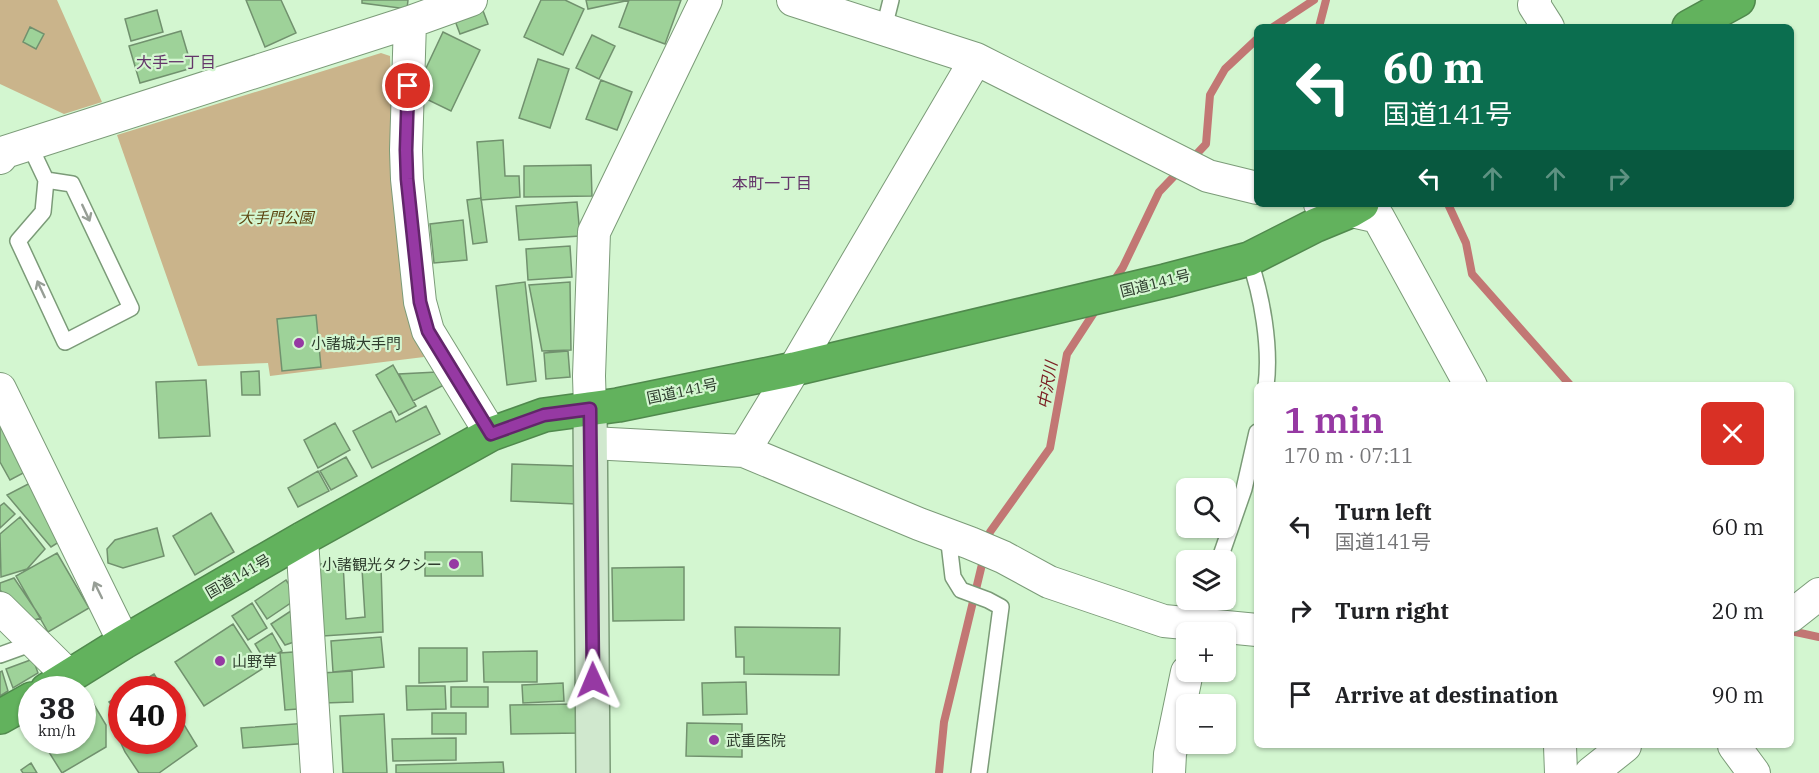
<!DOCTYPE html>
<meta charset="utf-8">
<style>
:root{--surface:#fff;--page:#f2f2f2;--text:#202124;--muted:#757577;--accent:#9639a3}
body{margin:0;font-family:"IBM Plex Serif","Noto Sans JP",serif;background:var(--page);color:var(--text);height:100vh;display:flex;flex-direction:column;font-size:22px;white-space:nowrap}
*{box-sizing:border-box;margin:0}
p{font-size:20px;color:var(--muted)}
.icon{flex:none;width:33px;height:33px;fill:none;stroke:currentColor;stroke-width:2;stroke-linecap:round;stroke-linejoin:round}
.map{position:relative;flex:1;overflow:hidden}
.panel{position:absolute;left:1254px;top:382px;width:540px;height:366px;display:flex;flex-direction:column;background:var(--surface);border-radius:9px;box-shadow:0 2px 4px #0004}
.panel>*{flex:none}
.hud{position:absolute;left:1254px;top:24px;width:540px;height:183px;border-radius:9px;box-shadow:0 2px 4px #0004;background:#0b6e4f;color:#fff;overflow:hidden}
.buttons{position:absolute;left:1176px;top:478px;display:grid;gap:12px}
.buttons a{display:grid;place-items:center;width:60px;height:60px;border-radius:9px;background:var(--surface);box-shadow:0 2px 4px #0004;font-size:30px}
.speed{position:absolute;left:18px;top:676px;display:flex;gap:12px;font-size:30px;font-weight:700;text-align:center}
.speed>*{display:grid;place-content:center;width:78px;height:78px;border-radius:50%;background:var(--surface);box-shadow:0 2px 4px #0004;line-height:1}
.speed small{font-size:15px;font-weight:400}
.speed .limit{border:9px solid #d22;background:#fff;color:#111}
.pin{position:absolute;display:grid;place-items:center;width:51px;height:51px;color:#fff;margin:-26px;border:3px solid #fff;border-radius:50%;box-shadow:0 2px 6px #0007}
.me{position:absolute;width:66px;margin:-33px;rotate:359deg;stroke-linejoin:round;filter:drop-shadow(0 0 4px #0008)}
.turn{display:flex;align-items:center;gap:21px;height:126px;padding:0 30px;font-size:27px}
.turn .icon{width:78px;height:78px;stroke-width:2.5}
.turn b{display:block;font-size:42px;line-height:51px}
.lanes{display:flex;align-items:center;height:57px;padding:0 30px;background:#0003;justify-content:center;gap:30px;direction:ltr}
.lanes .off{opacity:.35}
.round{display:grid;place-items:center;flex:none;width:63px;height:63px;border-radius:9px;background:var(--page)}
.overview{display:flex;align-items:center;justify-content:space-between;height:102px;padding:0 30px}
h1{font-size:36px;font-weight:600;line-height:45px;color:var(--accent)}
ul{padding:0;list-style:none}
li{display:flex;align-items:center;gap:18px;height:84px;padding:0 30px}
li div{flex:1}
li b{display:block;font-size:22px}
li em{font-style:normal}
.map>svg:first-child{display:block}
.green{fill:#cab48b}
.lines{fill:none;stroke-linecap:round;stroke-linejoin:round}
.stream{stroke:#c27774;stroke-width:8}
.building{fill:#9ed299;stroke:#71916e;stroke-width:1.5}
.lane-casing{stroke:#7b9b78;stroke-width:18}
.street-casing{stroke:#7b9b78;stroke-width:34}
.secondary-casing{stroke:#7b9b78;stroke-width:36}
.highway-casing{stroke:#50894d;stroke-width:36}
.lane{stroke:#fff;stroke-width:15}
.street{stroke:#fff;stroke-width:32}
.secondary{stroke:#d0e8ce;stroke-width:33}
.highway{stroke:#62b25d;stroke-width:33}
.oneway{stroke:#979e96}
.route-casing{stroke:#62256a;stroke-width:15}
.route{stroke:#9639a3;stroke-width:10}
.poi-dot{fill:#9639a3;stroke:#d3f6d0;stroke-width:2}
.labels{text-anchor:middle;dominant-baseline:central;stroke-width:4.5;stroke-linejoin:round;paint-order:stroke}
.park-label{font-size:15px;font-style:italic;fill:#5d4510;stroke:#d3f6d0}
.street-label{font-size:15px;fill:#2f3d2e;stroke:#d3f6d0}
.poi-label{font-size:15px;fill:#2f3d2e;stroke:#d3f6d0;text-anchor:start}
.neighbourhood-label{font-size:16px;fill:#64366a;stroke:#d3f6d0}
.water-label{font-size:16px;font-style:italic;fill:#7b2125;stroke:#d3f6d0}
</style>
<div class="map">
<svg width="1819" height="773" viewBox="0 0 1819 773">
<rect width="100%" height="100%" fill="#d3f6d0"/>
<path class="green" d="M0 0H57L102 102 64 114 0 84Z
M381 53 390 56 396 185 420 345 424 357 270 376 268 363 198 366 117 135Z"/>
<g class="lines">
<path class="stream" d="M1273 27 1314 0
M1319 27 1326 0
M1190 161 1206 144 1210 95 1225 69 1257 39
M1448 204 1466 243 1472 274 1571 386
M1112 284 1123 267 1159 192 1180 170
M987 544 990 532 1050 448 1067 354 1097 308
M1791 631 1819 637
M939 773 944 722 984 556"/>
</g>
<path class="building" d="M246 0H281L296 33 265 47Z
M362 0H408L407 9 362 3Z
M541 0H565L584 9 563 55 524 37Z
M586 0H630L588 9Z
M629 0H681L665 44 619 27Z
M482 8 488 24 460 34 454 18Z
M157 10 163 32 131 41 125 19Z
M30 27 44 34 36 49 23 42Z
M181 31 192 68 140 83 129 46Z
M443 32 480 50 451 111 422 97 428 85 420 81Z
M592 35 615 46 599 79 576 68Z
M538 59 569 69 550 128 519 118Z
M601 80 632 92 617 130 586 119Z
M503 140 505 176H519L520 197 481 200 477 142Z
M591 165 592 196 524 197V166Z
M481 198 487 242 473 244 467 200Z
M577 202 580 236 519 240 516 206Z
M463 220 467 260 434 263 430 224Z
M570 246 572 277 528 280 526 249Z
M525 282 536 381 507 385 496 286Z
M570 282 571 350 542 351 529 285Z
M316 315 321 367 282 371 277 319Z
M568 351 570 377 546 379 544 353Z
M393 365 416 406 399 415 376 375Z
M259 371 260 395H242L241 372Z
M437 372 444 385 413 401 399 374Z
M206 380 210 436 159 438 156 382Z
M426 406 440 434 372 468 353 431 391 411 396 422Z
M0 420 29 470 10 480 0 462Z
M335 423 350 450 318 468 304 440Z
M346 457 357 476 331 490 320 471Z
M512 464 577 466 576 504 511 501Z
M318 471 329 491 298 507 288 488Z
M34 481 67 537 51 547 7 495Z
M4 503 15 514 0 528V506Z
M211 513 234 552 195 575 173 536Z
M20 517 45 549 27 569 1 577 0 534Z
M157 528 164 556 123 568 108 563 107 549 115 540Z
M425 552H482L483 576H425Z
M57 553 89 608 48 632 16 576Z
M343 562 346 619 365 617 362 569 381 567 383 632 323 636 320 564Z
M684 567V620L613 621 612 568Z
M14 578 41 618 30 621 0 590V583Z
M286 580 298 598 267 619 255 601Z
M252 603 267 628 248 640 232 616Z
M303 603V639L285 645 271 624Z
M233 624 262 669 204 706 175 662Z
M735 627 840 628 839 675 744 674V657H736Z
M272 633 282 651 265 661 255 644Z
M381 637 384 667 333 672 331 641Z
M419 648H467V681L419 683Z
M307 651 311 708 285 710 280 653Z
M537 651V682H484L483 652Z
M33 659 38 673 13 688 6 669Z
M2 671 8 691 0 696V672Z
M352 671 353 702 324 703 322 673Z
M154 674 164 690H127Z
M746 682 747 714 703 715 702 683Z
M563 683 564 701 523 703 522 685Z
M406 686H445L446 709 407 710Z
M451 687H488V707H451Z
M122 694V718L109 702Z
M90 698 106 725V747L62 773 42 741H82V703Z
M579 704 580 733 511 734 510 705Z
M172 705 197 746 159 773H139L125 752 114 728 122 723V741H172Z
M432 713H466V734H432Z
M384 714 387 773H343L340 716Z
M308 723 310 743 243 748 241 728Z
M687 723 742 724V757L686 756Z
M456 738V760L393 761 392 739Z
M503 762 504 773H396V765Z
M31 763 37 773H23L21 770Z"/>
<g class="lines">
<g class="lane-casing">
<path id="lane" d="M884 28 891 0
M29 144 46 180 43 212 18 241 65 342 131 308 72 184 46 180
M1249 259C1262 295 1271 347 1266 386
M948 535 953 577 961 590 988 600 1001 607 979 773
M1219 561 1244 489 1257 432
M1196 625 1205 600
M0 655 36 642"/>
</g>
<g class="street-casing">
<path id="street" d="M793 0 976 59 1208 176 1257 188
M1535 0 1534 5 1548 27
M410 22 406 150 407 179 420 302 428 331 491 434
M0 158 5 152 410 22 471 0
M1320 204 1378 217 1471 386
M0 389 124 642
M590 409 589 376 594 232 706 0
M591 443 744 451 919 524 970 543 1003 557 1049 582 1164 621 1257 630
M744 451 794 369 976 59
M302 539 317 773
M0 608 70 677
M1791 616 1819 594
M1560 746 1561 773
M1734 746 1754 773
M1169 773 1170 754 1187 672
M1591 773 1625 746"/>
</g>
<g class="secondary-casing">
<path id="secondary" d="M590 409 593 773"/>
</g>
<g class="highway-casing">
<path id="highway" d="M1689 27 1738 0
M47 690 124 642 302 539 491 434 544 415 618 405 794 369 1165 281 1249 259 1316 225 1350 211 1362 204
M0 717 32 699"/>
</g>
<use href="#lane" class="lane"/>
<use href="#street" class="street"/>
<use href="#secondary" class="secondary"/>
<use href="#highway" class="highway"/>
</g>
<defs><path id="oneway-shaft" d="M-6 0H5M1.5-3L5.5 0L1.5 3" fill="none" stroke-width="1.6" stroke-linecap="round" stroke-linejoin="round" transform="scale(1.5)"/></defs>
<g class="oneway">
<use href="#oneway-shaft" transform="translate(86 213) rotate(65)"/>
<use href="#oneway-shaft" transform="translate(41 289) rotate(-115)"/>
<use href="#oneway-shaft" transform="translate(98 590) rotate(-116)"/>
</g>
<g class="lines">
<g class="route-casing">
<path id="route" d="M408 86 406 150 407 179 420 302 428 331 491 434 544 415 590 409 593 680"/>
</g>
<use href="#route" class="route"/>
</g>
<g class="poi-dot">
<circle cx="299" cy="343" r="6"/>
<circle cx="454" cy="564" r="6"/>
<circle cx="220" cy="661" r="6"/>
<circle cx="714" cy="740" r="6"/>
</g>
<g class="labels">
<g class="park-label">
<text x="276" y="217">大手門公園</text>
</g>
<g class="street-label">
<text transform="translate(1155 283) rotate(-14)">国道141号</text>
<text transform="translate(682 391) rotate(-12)">国道141号</text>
<text transform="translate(238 576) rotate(-30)">国道141号</text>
</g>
<g class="poi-label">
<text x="311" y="343">小諸城大手門</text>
<text x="442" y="564" text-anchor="end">小諸観光タクシー</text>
<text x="232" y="661">山野草</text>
<text x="726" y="740">武重医院</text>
</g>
<g class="neighbourhood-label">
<text x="176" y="62">大手一丁目</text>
<text x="772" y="183">本町一丁目</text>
</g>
<g class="water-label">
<text transform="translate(1047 385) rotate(-80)">中沢川</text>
</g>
</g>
</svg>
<div class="buttons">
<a><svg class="icon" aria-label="search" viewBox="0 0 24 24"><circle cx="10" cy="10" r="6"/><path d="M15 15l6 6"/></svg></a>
<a><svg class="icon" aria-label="layers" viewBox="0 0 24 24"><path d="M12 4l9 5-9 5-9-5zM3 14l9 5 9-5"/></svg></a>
<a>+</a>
<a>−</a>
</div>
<div class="speed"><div>38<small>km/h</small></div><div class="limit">40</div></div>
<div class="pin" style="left:408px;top:86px;background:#d93025"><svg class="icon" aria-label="arrive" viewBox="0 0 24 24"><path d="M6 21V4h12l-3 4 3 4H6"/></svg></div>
<svg class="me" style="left:593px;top:680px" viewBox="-20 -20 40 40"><path d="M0-17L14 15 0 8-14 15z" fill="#9639a3" stroke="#fff" stroke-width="4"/></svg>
<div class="hud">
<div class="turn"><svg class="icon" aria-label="left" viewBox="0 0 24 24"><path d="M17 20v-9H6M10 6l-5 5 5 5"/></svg><div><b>60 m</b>国道141号</div></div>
<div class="lanes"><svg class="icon" aria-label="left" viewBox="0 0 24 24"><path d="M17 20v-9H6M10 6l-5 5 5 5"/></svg><svg class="icon off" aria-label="ahead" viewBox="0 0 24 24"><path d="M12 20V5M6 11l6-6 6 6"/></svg><svg class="icon off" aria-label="ahead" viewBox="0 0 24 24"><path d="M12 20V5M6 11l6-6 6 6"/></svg><svg class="icon off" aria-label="right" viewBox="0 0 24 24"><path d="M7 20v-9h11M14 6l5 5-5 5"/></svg></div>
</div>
<section class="panel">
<div class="overview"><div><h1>1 min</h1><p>170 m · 07:11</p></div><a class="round" style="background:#d93025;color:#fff"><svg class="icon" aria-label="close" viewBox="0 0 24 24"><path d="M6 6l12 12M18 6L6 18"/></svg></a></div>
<ul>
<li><svg class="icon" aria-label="left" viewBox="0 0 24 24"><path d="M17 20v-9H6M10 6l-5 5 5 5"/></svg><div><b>Turn left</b><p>国道141号</p></div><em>60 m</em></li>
<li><svg class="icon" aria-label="right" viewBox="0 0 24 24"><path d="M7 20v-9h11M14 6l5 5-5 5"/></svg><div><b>Turn right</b></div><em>20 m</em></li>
<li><svg class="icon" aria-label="arrive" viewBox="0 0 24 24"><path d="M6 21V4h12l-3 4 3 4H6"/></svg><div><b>Arrive at destination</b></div><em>90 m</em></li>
</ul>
</section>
</div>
